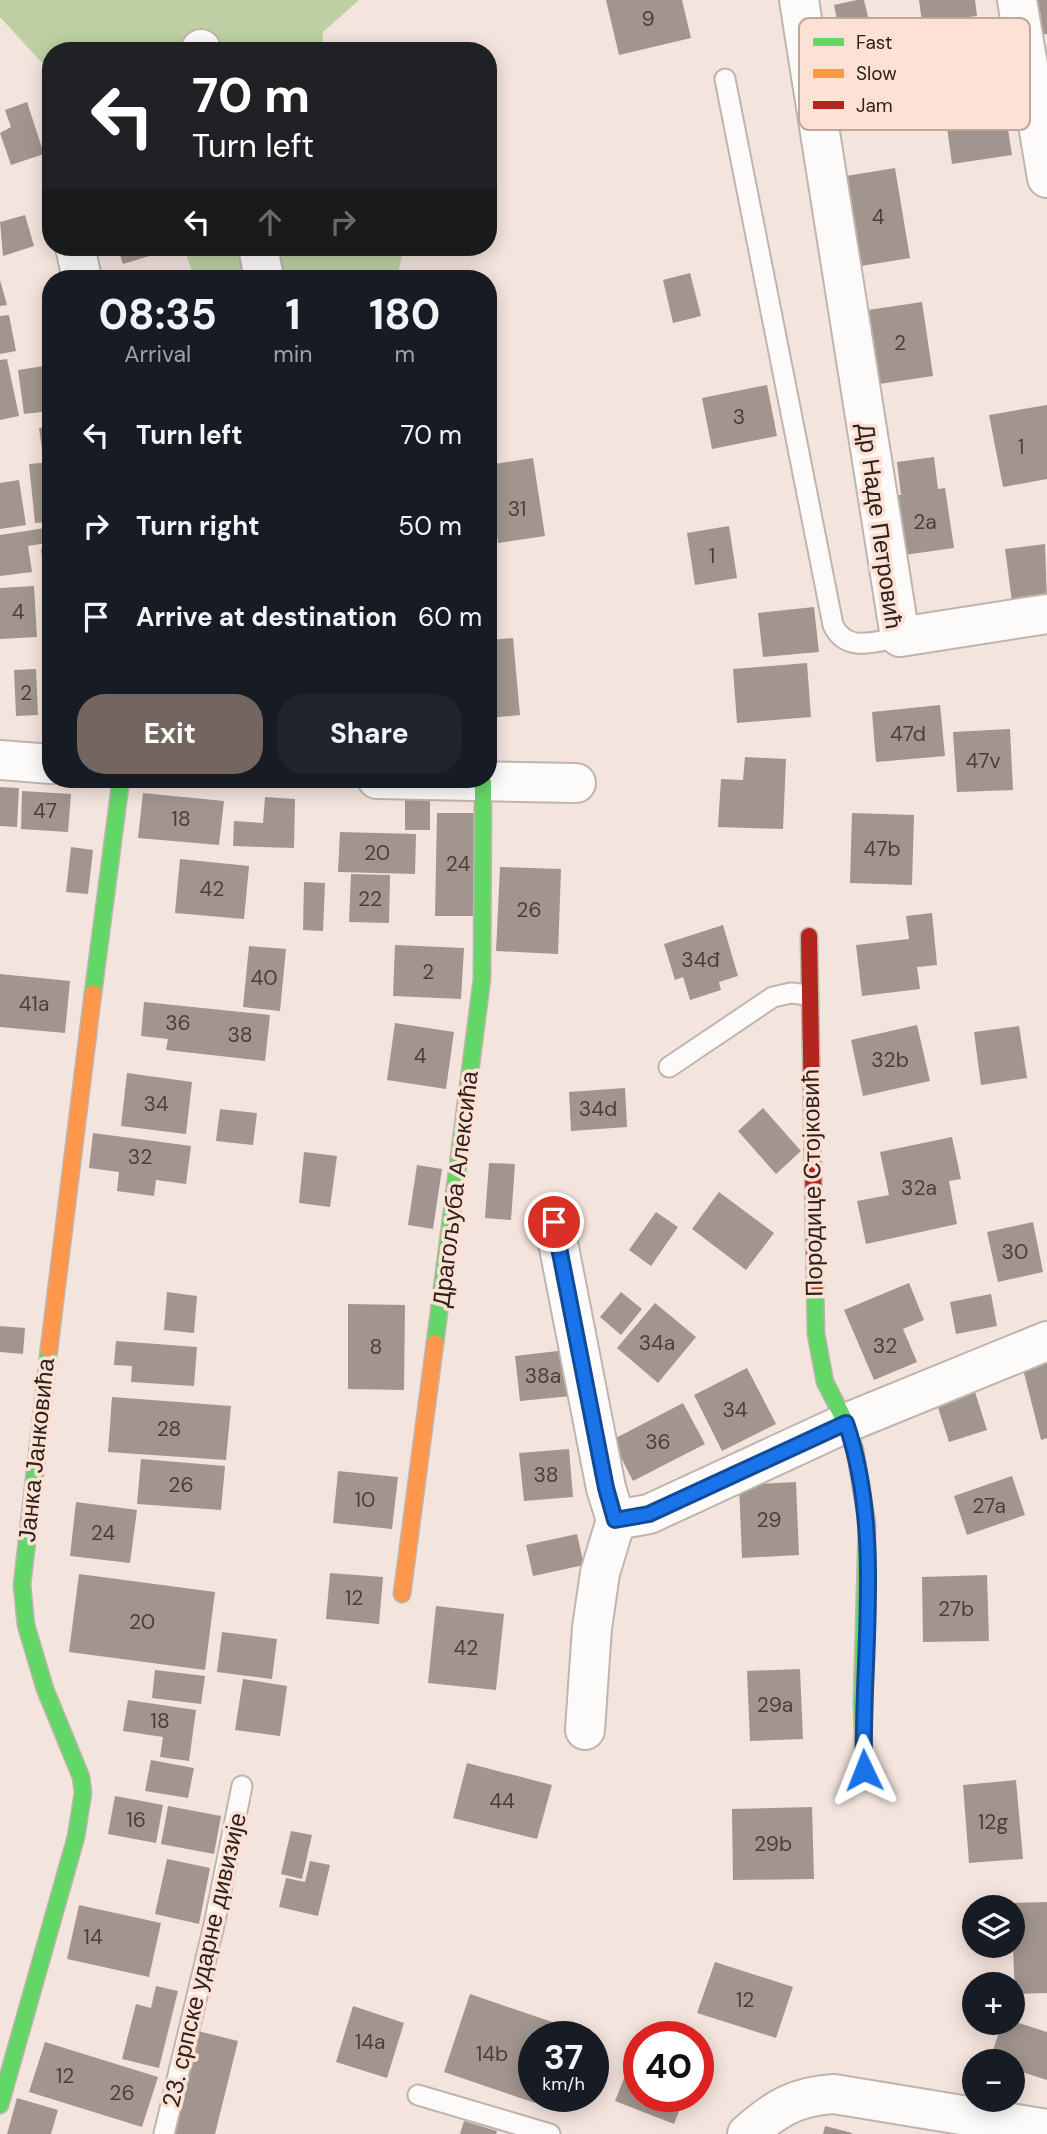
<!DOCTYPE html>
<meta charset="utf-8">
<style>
:root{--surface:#171b24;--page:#20242c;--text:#f1f3f6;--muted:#9ea1a6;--accent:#736660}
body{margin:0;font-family:"DM Sans",sans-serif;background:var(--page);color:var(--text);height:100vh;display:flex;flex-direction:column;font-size:26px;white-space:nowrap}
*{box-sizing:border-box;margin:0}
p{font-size:23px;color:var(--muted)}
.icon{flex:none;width:38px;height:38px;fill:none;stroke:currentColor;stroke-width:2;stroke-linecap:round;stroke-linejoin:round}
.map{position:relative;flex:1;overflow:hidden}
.side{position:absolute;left:42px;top:270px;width:455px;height:518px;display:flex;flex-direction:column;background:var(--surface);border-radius:28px;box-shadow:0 4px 18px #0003}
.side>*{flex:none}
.banner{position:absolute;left:42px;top:42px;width:455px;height:214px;border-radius:28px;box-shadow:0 4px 18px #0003;background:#202124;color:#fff;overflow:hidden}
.controls{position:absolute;left:962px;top:1895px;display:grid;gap:14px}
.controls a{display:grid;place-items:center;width:63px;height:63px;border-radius:50%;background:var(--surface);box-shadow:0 4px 18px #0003;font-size:35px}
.speed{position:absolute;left:518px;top:2021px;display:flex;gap:14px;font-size:35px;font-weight:700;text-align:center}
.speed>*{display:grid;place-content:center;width:91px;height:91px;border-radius:50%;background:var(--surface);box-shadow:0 4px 18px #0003;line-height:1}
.speed small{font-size:18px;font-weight:400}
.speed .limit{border:10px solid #d22;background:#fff;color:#111}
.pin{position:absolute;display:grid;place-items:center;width:60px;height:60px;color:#fff;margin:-30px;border:4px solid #fff;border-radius:50%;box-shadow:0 2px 7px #0007}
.me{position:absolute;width:77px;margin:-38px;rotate:358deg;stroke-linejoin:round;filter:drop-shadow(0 0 5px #0008)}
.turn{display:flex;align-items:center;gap:24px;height:147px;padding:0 35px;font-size:32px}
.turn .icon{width:91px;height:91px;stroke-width:2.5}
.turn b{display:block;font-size:49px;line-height:60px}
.lanes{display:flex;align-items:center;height:66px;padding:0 35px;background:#0003;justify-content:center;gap:35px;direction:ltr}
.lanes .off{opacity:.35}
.eta{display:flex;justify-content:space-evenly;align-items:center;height:119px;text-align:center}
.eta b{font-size:42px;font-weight:700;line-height:49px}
.cta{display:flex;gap:14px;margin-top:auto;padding:14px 35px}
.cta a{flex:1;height:80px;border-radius:28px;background:var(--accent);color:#fff;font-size:28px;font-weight:700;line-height:80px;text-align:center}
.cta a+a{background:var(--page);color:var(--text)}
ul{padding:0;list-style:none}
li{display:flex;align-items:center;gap:21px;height:91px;padding:0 35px}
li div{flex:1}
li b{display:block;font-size:26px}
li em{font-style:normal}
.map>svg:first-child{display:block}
.forest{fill:#bed0a3}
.building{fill:#a2958f}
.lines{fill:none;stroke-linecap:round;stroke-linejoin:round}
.lane-casing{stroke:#c0b4ae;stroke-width:23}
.street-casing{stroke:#c0b4ae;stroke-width:42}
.fast-casing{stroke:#c0b4ae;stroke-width:19}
.slow-casing{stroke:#c0b4ae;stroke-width:19}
.jam-casing{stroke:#c0b4ae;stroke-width:19}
.lane{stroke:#fdfbfa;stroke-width:19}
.street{stroke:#fdfbfa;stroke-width:38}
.fast{stroke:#63d668;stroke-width:16}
.slow{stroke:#ff974d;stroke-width:16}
.jam{stroke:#b3261e;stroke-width:16}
.route-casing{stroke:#114b97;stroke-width:18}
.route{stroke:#1a73e8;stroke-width:12}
.labels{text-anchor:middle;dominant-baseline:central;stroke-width:7;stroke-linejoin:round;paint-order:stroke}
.number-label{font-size:21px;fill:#4b3f39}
.street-label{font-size:24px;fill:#2e221c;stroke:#fce1d4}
.key{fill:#fce1d4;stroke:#bea89d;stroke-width:2}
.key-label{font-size:19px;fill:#2e221c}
</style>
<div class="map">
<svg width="1047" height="2134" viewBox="0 0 1047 2134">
<rect width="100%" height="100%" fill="#f3e4dd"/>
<path class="forest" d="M0 0H359L323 32 322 51H51V66H45L0 17Z
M184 247H404L397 278H194Z"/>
<path class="building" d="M606 0H682L691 38 619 55Z
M857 0H864L881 70 833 82 821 28 838 24 834 5Z
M919 0H975L977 16 961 18 963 33 924 37Z
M1027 0H1047V34L1032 36Z
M1003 97 1012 155 952 164 944 106Z
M27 102 44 154 11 165 0 133 11 127 5 110Z
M895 168 910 258 861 266 846 176Z
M25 215 34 246 3 256 0 222Z
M117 247H179L123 264Z
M690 273 701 316 673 323 663 280Z
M0 280 7 305 0 306Z
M922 302 933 376 879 384 868 310Z
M9 315 16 351 0 354V316Z
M7 359 19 416 0 420V360Z
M51 365V411L24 414 18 370Z
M767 385 777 436 712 449 702 398Z
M1047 405V479L1003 487 989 415Z
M51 426V447L42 449 39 428Z
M934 457 938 489 945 488 954 548 904 555 896 495H901L897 462Z
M533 458 545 536 498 543 488 465Z
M51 462V522L35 523 29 464Z
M19 480 26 525 0 529V483Z
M729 526 737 578 695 585 687 533Z
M45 528 47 543 28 546 32 572 0 576V535Z
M1045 544 1047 604 1013 609 1005 549Z
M51 548V603L47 604 41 549Z
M34 586 37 637 0 639V588Z
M814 607 819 652 763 657 758 613Z
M513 638 520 715 488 718V640Z
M807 663 811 717 737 723 733 669Z
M36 669 38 715 16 716 14 670Z
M940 705 945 756 876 762 872 712Z
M1010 729 1013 790 957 792 953 732Z
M745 757 786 759 783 829 718 827 721 779 743 780Z
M0 787 19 788 17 827 0 826Z
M22 791 71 794 68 832 21 829Z
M143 793 224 801 219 845 138 838Z
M265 797 295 799 294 848 233 846 234 821 263 823Z
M405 797 430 798V830H405Z
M437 813H480L478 916H435Z
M852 813 914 815 912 885 850 883Z
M340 832 416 834 415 874 338 872Z
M71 847 93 850 88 894 66 892Z
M180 859 249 866 244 919 175 913Z
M500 867 561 869 558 954 496 951Z
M351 874 390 875 389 923 349 922Z
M304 882 325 883 323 931 303 930Z
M932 913 937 965 917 967 920 989 862 996 856 945 909 939 906 916Z
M723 925 738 976 719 982 721 990 690 1000 683 977 675 980 664 944Z
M395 945 464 948 461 999 393 996Z
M249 946 286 949 280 1011 243 1007Z
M0 974 70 981 65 1033 0 1027Z
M144 1002 270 1015 265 1061 166 1050 168 1039 141 1036Z
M395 1023 454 1032 446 1089 387 1080Z
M917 1025 930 1081 863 1096 851 1040Z
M1019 1026 1027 1078 981 1085 974 1032Z
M127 1073 192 1082 186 1134 121 1126Z
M625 1088 627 1127 571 1131 569 1092Z
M763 1108 801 1151 776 1174 738 1131Z
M220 1109 257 1113 253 1145 216 1141Z
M93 1133 191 1146 186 1184 156 1180 154 1196 117 1191 119 1172 89 1168Z
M952 1137 961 1179 949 1181 957 1224 866 1244 857 1201 889 1195 880 1152Z
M304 1152 337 1156 330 1207 299 1203Z
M489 1163 515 1164 511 1220 485 1218Z
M417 1165 442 1169 433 1229 408 1225Z
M719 1192 774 1233 746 1270 692 1229Z
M656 1212 678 1227 651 1266 629 1250Z
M1033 1222 1043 1272 998 1282 987 1232Z
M909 1283 924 1320 903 1329 917 1362 874 1380 844 1310Z
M167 1292 197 1296 194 1333 164 1330Z
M621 1292 642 1309 621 1335 600 1317Z
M991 1294 997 1326 956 1334 950 1302Z
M655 1303 696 1337 658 1383 617 1348Z
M348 1304 405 1305 404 1390 348 1389Z
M0 1326 25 1328 23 1354 0 1352Z
M116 1341 197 1347 194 1386 131 1382 132 1366 114 1365Z
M566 1350 571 1396 520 1401 515 1356Z
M1047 1363V1438L1041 1440 1023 1369Z
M747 1368 776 1424 722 1451 694 1395Z
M975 1392 987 1430 949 1442 937 1404Z
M112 1397 231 1406 226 1460 108 1452Z
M683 1403 705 1444 633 1481 612 1440Z
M569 1449 573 1497 524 1501 519 1453Z
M141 1459 225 1466 221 1510 137 1504Z
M338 1471 398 1477 392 1529 333 1523Z
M1012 1476 1025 1515 967 1535 954 1496Z
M796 1482 799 1555 742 1558 739 1485Z
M76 1502 137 1510 130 1563 70 1556Z
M577 1534 584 1565 533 1576 526 1545Z
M330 1573 383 1577 379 1624 326 1619Z
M79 1574 215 1592 205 1670 69 1652Z
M987 1575 989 1641 923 1642 922 1577Z
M436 1606 504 1614 496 1690 428 1683Z
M222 1632 277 1639 272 1679 217 1672Z
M800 1669 803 1739 750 1741 747 1671Z
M155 1670 205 1676 201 1704 152 1698Z
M243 1679 287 1686 280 1736 235 1730Z
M128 1700 196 1710 189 1761 160 1757 163 1737 123 1731Z
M151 1760 194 1768 188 1798 145 1791Z
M467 1763 552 1785 537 1839 453 1818Z
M1016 1780 1023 1859 969 1863 963 1785Z
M115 1796 163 1805 156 1843 108 1834Z
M168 1806 221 1816 214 1854 161 1844Z
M812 1807 814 1879 733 1880 732 1809Z
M291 1831 312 1835 302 1879 281 1874Z
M167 1859 210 1868 199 1924 155 1914Z
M310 1861 330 1865 318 1916 279 1907 286 1878 305 1882Z
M1047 1902V1993L1015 1994 1011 1903Z
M79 1905 161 1923 149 1977 67 1959Z
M715 1962 793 1987 776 2038 697 2013Z
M156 1986 178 1991 159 2068 122 2059 136 2004 151 2008Z
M470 1994 561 2025 557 2037H534L535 2103 444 2072Z
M353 2006 404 2023 387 2078 336 2062Z
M1013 2021 1047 2032V2080L1013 2069V2062H989L1002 2023Z
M198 2031 238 2041 215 2134H172Z
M639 2041V2096H685L674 2124 615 2101Z
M45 2042 158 2077 142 2127 29 2092Z
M17 2098 58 2110 51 2134H7Z
M464 2121 497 2131 496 2134H460Z
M825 2126 852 2133V2134H823Z"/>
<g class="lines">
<g class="lane-casing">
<path id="lane" d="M725 79 833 625C846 653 874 642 900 637
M669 1067 773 997 791 993 808 995
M418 2095 550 2134
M164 2134 214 1925 242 1786"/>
</g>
<g class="street-casing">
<path id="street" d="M799 0 900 637 1047 614
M1017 0 1047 178
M201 49V51
M75 247 82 278
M258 247 264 278
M0 760 51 764
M377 779 576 783
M554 1222 606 1488 616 1520 600 1573 592 1628 585 1730
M616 1520 649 1514 846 1423 1047 1341
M747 2134C775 2109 796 2096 834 2094L1047 2129"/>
</g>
<g class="fast-casing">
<path id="fast" d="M93 993 121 779
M815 1285 816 1334 825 1382 846 1423 855 1450 867 1524 862 1702 864 1770
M435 1343 482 979 483 783
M0 2105 76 1837 83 1793 81 1777 45 1689 26 1625 22 1585 49 1349"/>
</g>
<g class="slow-casing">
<path id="slow" d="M49 1349 93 993
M402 1594 435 1343"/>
</g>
<g class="jam-casing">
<path id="jam" d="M809 936 815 1285"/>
</g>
<use href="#lane" class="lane"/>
<use href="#street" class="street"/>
<use href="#fast" class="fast"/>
<use href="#slow" class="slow"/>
<use href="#jam" class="jam"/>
</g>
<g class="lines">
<g class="route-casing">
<path id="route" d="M554 1222 606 1488 615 1520 649 1514 846 1423C884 1534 861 1655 864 1770"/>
</g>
<use href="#route" class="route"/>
</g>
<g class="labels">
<g class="number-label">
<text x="648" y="19">9</text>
<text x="878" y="217">4</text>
<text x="900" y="343">2</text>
<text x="739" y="417">3</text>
<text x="1021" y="447">1</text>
<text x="517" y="509">31</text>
<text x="925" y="522">2a</text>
<text x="712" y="556">1</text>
<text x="18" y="612">4</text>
<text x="26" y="693">2</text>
<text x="908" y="734">47d</text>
<text x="983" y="761">47v</text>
<text x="45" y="811">47</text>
<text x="181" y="819">18</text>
<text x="882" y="849">47b</text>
<text x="377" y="853">20</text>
<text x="458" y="864">24</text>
<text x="212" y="889">42</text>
<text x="370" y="899">22</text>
<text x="529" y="910">26</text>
<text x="701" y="960">34đ</text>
<text x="428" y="972">2</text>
<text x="264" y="978">40</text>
<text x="34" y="1004">41a</text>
<text x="178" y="1023">36</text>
<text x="240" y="1035">38</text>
<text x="420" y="1056">4</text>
<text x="890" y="1060">32b</text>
<text x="156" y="1104">34</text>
<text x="598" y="1109">34d</text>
<text x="140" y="1157">32</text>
<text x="919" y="1188">32a</text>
<text x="1015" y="1252">30</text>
<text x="657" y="1343">34a</text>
<text x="885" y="1346">32</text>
<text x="376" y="1347">8</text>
<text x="543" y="1376">38a</text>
<text x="735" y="1410">34</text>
<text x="169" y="1429">28</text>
<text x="658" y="1442">36</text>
<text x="546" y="1475">38</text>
<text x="181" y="1485">26</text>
<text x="365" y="1500">10</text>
<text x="989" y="1506">27a</text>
<text x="769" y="1520">29</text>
<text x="103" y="1533">24</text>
<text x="354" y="1598">12</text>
<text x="956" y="1609">27b</text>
<text x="142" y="1622">20</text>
<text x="466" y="1648">42</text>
<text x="775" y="1705">29a</text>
<text x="160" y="1721">18</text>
<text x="502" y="1801">44</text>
<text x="136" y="1820">16</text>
<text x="993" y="1822">12g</text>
<text x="773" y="1844">29b</text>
<text x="93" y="1937">14</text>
<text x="745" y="2000">12</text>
<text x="370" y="2042">14a</text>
<text x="492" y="2054">14b</text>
<text x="65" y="2076">12</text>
<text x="122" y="2093">26</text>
</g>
<g class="street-label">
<text transform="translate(880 526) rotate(82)">Др Наде Петровић</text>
<text transform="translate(812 1183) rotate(-91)">Породице Стојковић</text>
<text transform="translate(455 1189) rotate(-83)">Драгољуба Алексића</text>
<text transform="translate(36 1450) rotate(-84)">Јанка Јанковића</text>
<text transform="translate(204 1960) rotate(-77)">23. српске ударне дивизије</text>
</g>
</g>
<rect x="799" y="18" width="231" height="112" rx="10" class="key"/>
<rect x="813" y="38" width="31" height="8" fill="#63d668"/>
<rect x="813" y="69" width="31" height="9" fill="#ff974d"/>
<rect x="813" y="101" width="31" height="8" fill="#b3261e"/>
<g class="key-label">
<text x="856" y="49">Fast</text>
<text x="856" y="80">Slow</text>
<text x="856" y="112">Jam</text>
</g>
</svg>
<div class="controls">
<a><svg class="icon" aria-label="layers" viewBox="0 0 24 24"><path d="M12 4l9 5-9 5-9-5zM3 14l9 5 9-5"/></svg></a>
<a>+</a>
<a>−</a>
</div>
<div class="speed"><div>37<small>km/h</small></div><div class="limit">40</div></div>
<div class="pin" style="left:554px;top:1222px;background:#d93025"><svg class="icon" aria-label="arrive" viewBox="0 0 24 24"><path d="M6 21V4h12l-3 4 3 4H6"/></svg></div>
<svg class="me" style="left:864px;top:1770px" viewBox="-20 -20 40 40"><path d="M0-17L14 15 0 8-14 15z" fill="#1a73e8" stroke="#fff" stroke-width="4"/></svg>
<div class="banner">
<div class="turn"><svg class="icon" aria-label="left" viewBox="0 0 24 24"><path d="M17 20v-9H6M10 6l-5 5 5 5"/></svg><div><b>70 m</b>Turn left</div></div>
<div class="lanes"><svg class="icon" aria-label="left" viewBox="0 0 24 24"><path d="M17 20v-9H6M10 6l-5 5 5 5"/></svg><svg class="icon off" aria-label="ahead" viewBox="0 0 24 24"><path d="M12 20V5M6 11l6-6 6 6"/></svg><svg class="icon off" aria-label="right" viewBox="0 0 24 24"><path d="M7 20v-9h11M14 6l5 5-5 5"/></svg></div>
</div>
<section class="side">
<div class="eta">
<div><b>08:35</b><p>Arrival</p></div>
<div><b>1</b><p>min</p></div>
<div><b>180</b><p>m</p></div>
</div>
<ul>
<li><svg class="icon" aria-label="left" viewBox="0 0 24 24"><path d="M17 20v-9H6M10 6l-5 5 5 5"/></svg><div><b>Turn left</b></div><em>70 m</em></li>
<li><svg class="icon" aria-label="right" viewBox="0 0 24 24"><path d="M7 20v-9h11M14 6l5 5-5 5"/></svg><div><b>Turn right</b></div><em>50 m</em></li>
<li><svg class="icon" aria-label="arrive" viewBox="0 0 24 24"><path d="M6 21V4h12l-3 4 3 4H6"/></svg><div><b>Arrive at destination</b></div><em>60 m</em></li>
</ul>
<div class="cta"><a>Exit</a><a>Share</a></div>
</section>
</div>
